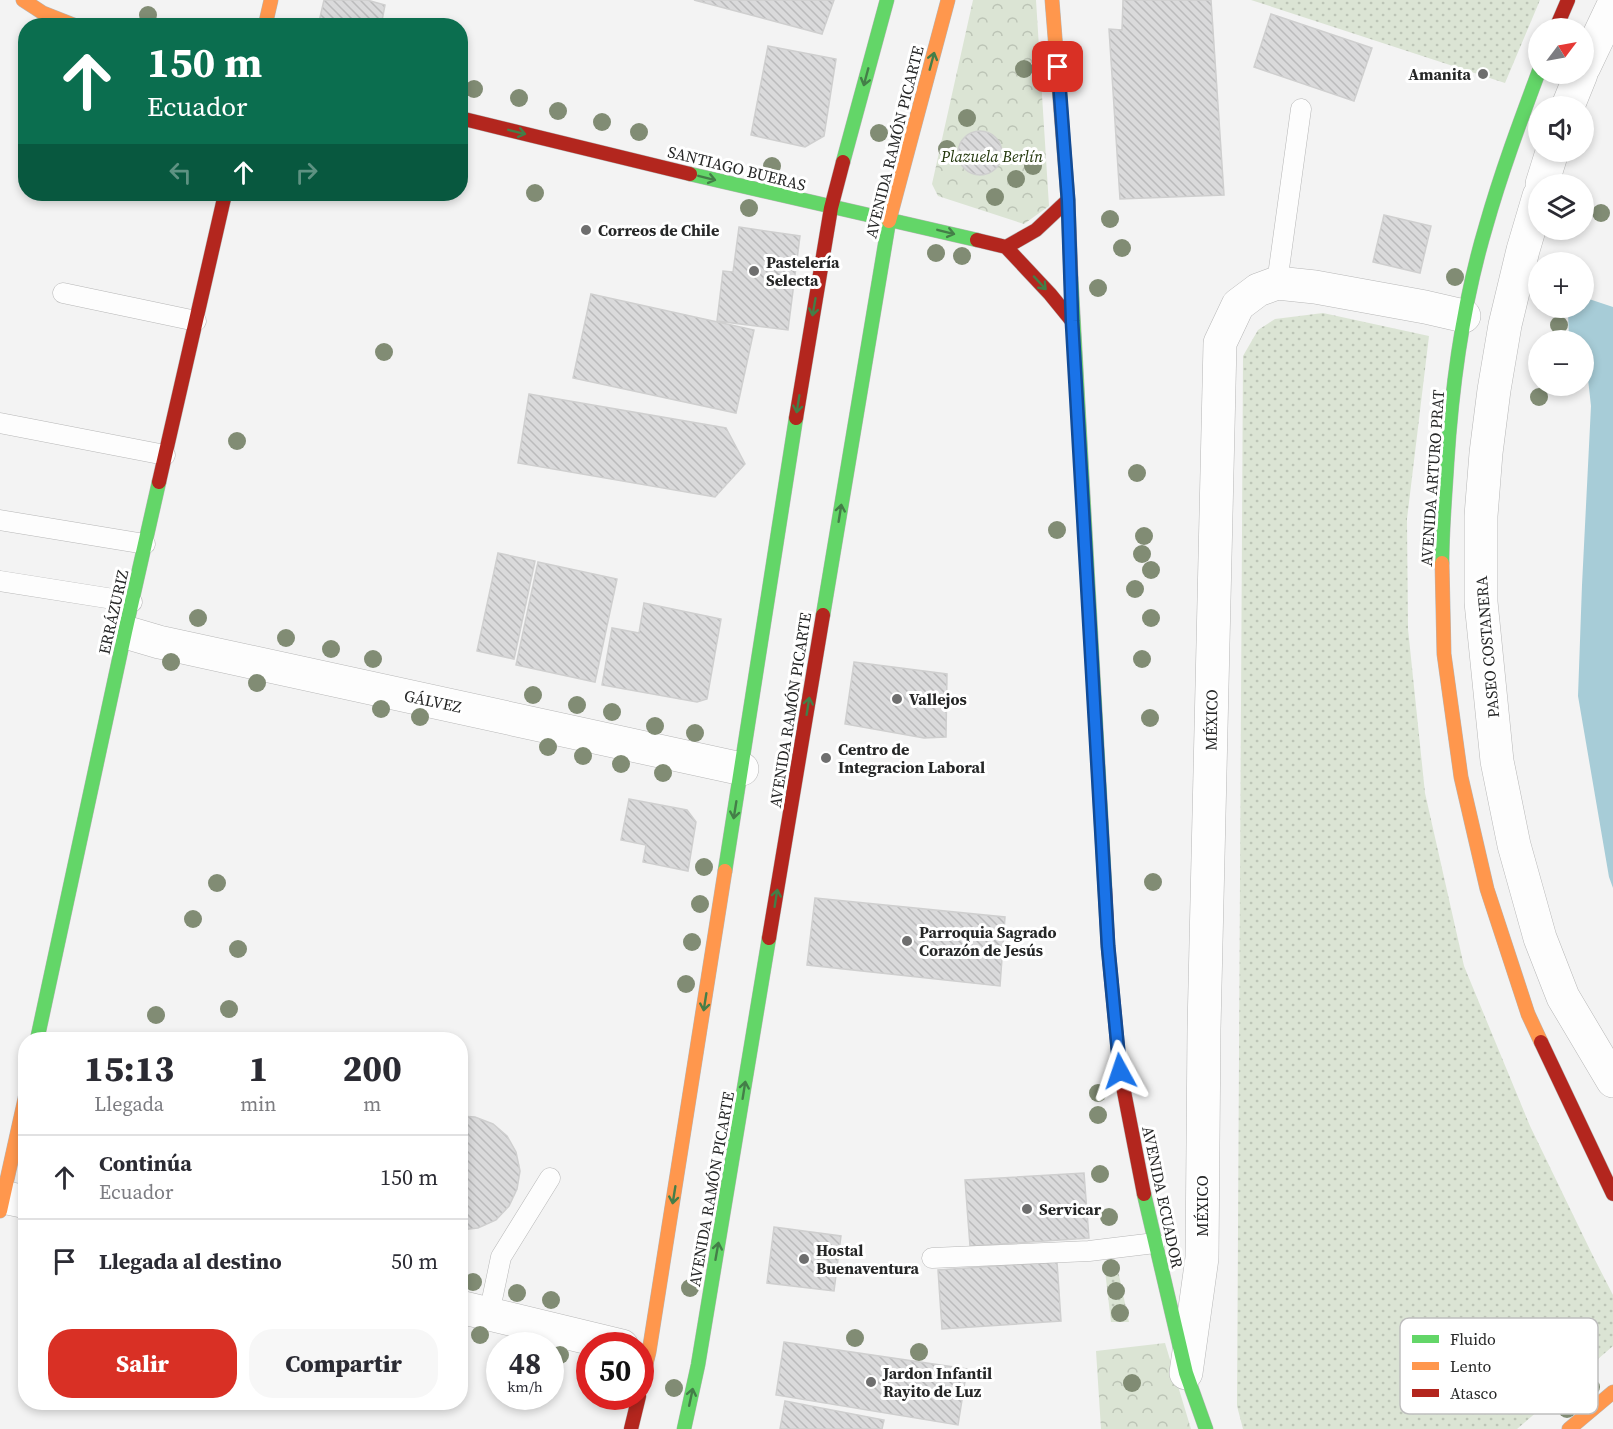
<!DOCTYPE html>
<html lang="es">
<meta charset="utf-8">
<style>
:root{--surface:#fff;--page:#f7f7f7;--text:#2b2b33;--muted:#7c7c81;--line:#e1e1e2;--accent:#d93025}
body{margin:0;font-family:"Source Serif 4",serif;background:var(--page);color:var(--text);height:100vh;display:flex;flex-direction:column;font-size:22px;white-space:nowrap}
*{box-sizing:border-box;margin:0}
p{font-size:20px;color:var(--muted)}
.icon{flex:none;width:33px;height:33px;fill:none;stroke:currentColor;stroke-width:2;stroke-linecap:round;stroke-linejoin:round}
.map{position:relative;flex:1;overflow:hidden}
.drawer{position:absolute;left:18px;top:1032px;width:450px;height:378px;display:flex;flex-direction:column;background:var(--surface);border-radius:24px;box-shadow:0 3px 9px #0003}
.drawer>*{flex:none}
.hud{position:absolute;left:18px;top:18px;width:450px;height:183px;border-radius:24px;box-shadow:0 3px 9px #0003;background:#0b6e4f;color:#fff;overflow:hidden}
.needle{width:39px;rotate:58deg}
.fabs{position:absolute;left:1528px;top:18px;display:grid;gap:12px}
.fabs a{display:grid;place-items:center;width:66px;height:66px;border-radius:50%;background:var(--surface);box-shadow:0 3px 9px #0003;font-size:30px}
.speed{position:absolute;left:486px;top:1332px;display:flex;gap:12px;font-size:30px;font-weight:700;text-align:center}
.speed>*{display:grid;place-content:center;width:78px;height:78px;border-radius:50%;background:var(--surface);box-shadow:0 3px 9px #0003;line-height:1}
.speed small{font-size:15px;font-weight:400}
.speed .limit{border:9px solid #d22;background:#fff;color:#111}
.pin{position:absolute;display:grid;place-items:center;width:51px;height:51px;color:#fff;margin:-26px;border-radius:12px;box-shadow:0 3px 9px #0006}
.me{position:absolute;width:66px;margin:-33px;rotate:355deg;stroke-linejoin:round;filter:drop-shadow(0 0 4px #0008)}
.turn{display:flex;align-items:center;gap:21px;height:126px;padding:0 30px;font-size:27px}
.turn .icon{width:78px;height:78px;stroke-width:2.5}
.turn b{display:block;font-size:42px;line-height:51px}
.lanes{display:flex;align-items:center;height:57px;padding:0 30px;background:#0003;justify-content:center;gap:30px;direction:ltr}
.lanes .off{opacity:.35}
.eta{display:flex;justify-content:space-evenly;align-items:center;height:102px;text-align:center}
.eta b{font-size:36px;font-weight:800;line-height:42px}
.button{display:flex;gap:12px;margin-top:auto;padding:12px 30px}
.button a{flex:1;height:69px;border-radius:24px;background:var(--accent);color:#fff;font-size:24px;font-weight:800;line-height:69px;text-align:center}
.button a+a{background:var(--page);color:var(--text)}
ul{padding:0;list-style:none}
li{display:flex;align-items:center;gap:18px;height:84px;padding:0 30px;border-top:2px solid var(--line)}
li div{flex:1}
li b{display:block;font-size:22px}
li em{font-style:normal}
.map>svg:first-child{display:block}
.grass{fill:url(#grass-dots)}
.forest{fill:url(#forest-crowns)}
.water{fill:#a7ccd7}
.building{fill:url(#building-back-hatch);stroke:#cfcfcf;stroke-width:1.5}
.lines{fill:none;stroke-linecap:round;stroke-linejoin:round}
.lane-casing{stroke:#b7b7b7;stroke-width:21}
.street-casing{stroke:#b7b7b7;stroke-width:34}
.fast-casing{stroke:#b7b7b7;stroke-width:15}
.slow-casing{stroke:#b7b7b7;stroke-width:15}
.jam-casing{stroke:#b7b7b7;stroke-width:15}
.lane{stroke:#fdfdfd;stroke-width:20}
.street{stroke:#fdfdfd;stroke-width:33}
.fast{stroke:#63d668;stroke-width:14}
.slow{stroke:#ff974d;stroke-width:14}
.jam{stroke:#b3261e;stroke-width:14}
.tree{fill:#818c74}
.oneway{stroke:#447e48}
.route-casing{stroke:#114b97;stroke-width:15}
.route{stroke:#1a73e8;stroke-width:10}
.poi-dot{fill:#6e6e6e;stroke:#fff;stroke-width:2}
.labels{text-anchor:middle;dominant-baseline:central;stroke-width:6;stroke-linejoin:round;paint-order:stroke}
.poi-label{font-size:16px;font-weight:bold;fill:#262727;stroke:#fff;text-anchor:start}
.street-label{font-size:16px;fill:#262727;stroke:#fff}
.park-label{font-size:16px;font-style:italic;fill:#23370c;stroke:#fff}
.key{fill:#fff;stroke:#bebebe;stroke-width:1.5}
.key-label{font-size:16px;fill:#262727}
</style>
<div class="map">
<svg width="1613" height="1429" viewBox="0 0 1613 1429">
<defs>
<pattern id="grass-dots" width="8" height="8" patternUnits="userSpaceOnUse" patternTransform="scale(1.5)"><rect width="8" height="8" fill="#dbe4d4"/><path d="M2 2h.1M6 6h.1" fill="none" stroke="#bcc4b6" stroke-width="1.8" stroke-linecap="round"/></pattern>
<pattern id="forest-crowns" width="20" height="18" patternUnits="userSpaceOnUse" patternTransform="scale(1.5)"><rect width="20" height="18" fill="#dbe4d4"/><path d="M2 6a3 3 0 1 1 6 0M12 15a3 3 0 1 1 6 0" fill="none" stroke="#bcc4b6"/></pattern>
<pattern id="building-back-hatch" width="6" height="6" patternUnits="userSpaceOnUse" patternTransform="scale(1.5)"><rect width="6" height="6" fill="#dadadb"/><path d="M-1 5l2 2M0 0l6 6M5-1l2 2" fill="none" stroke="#bbbbbc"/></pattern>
</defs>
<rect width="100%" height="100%" fill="#f3f3f3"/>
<path class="grass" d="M1251 0H1540L1505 83Z
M1323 313 1429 336 1407 519 1408 629 1425 793 1464 966 1530 1126 1592 1254 1613 1295V1346L1517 1429H1243L1237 1406 1243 356 1258 330 1275 319Z
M1116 1261 1129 1322H1111L1104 1262Z"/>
<path class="forest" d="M973 0H1036L1049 206 1024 224 938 196 932 184Z
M1165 1343 1191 1429H1101L1096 1351Z"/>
<path class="water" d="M1586 298 1613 307V888L1609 877 1578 696 1582 585 1591 406 1588 379 1584 373V340H1569L1568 313 1575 308H1584V300Z"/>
<path class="building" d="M324 0H367L385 5 381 26H318Z
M694 0H834L822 34Z
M1123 0H1211L1224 195 1120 199 1109 29 1122 30Z
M1271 14 1372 48 1354 101 1254 67Z
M768 46 836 59 824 136 805 147 751 135Z
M958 153a22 22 0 1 1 44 0a22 22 0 1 1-44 0Z
M1384 215 1431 226 1420 273 1373 262Z
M739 227 800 236 788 330 717 321 723 271 733 272Z
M591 294 754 330 736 413 573 378Z
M529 394 726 428 745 464 715 497 518 463Z
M498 553 535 561 514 659 477 651Z
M538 562 617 579 595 682 516 665Z
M644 603 721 619 707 699 697 702 602 685 612 628 639 633Z
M854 662 947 674 946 737 924 738 845 724Z
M629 799 687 810 696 822 688 871 643 862 646 845 621 840Z
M815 898 1005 917 1000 986 807 965Z
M460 1116 475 1117 493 1124 507 1136 516 1152 520 1171 517 1189 509 1206 496 1220 478 1228 460 1230Z
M1084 1173 1089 1238 970 1246 965 1180Z
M774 1227 841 1236 834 1291 767 1283Z
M1057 1262 1061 1321 942 1329 938 1270Z
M784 1342 967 1369 958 1425 776 1395Z
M785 1401 884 1420 882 1429H780Z"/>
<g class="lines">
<g class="lane-casing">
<path id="lane" d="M1277 283 1301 109
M63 293 196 321
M0 423 165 455
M0 520 145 544
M0 581 132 602
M932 1258 1089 1251 1155 1243
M489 1314 501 1257 550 1178"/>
</g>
<g class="street-casing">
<path id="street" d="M1584 67 1613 6
M1568 106 1581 74
M1542 184 1552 152
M1539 196 1523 250 1505 325 1494 390 1486 453 1481 516V602L1497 761 1514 845 1540 938 1563 997 1613 1081
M125 632 159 642 742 769
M3 1197 26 1202
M460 1307 622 1346
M1186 1373 1202 1258 1204 1029 1220 343 1238 305 1258 290 1277 283 1315 287 1425 307 1464 316"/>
</g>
<g class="fast-casing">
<path id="fast" d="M843 162 887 0
M690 174C786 197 881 217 977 240
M1071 278 1105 890
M1442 563C1442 530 1445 497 1447 463 1452 383 1463 303 1486 226 1501 173 1520 122 1539 71
M823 615 889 221
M725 871 796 418
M37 1040 125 632 159 482
M1144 1194 1186 1373 1206 1429
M684 1429 698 1365 769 938"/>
</g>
<g class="slow-casing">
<path id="slow" d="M23 0 43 13 76 26
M1052 0 1068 200 1071 278
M265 26 271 0
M889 221 948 0
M1442 563 1444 654 1461 777 1487 889 1528 1014 1541 1042
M0 1211 26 1094
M640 1388 649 1352 725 871
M1569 1429 1613 1392"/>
</g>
<g class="jam-casing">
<path id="jam" d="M1556 28 1568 0
M460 118 690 174
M977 240 1006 247 1050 294 1072 321
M1006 247 1036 230 1068 200
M796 418 831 208 843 162
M159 482 225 194
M1105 890 1108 946 1120 1071 1144 1194
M769 938 823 615
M1541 1042 1613 1194
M631 1429 639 1396"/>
</g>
<use href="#lane" class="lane"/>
<use href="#street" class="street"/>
<use href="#fast" class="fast"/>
<use href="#slow" class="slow"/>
<use href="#jam" class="jam"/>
</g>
<g class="tree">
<circle cx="148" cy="15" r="9"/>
<circle cx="1024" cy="69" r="9"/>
<circle cx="474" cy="89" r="9"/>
<circle cx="519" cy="98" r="9"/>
<circle cx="558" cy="111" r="9"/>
<circle cx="967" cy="118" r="9"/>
<circle cx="602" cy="122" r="9"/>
<circle cx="639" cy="132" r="9"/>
<circle cx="879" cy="133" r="9"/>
<circle cx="947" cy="149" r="9"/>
<circle cx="772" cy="166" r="9"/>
<circle cx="1033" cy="166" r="9"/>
<circle cx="1016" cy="179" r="9"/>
<circle cx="535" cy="193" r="9"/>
<circle cx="995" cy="197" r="9"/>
<circle cx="749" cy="208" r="9"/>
<circle cx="1601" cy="213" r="9"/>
<circle cx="1110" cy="219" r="9"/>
<circle cx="1122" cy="248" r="9"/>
<circle cx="936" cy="253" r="9"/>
<circle cx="962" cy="256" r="9"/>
<circle cx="1455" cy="277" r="9"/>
<circle cx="1098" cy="288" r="9"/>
<circle cx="1559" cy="325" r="9"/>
<circle cx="384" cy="352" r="9"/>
<circle cx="1539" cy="397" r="9"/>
<circle cx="237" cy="441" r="9"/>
<circle cx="1137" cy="473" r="9"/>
<circle cx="1057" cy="530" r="9"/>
<circle cx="1144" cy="536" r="9"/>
<circle cx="1142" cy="554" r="9"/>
<circle cx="1151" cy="570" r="9"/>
<circle cx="1135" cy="589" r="9"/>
<circle cx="198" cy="618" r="9"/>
<circle cx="1151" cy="618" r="9"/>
<circle cx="286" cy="638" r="9"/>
<circle cx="331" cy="649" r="9"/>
<circle cx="373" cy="659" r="9"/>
<circle cx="1142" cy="659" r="9"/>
<circle cx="171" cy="662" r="9"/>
<circle cx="257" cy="683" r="9"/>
<circle cx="533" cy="695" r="9"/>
<circle cx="577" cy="705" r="9"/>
<circle cx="381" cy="709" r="9"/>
<circle cx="612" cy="712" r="9"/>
<circle cx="420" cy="717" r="9"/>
<circle cx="1150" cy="718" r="9"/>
<circle cx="655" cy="726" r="9"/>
<circle cx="695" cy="733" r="9"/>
<circle cx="548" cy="747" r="9"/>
<circle cx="583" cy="756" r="9"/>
<circle cx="621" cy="764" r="9"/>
<circle cx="663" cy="773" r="9"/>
<circle cx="704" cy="867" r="9"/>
<circle cx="1153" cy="882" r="9"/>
<circle cx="217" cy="883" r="9"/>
<circle cx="700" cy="904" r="9"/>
<circle cx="193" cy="919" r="9"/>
<circle cx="692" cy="942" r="9"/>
<circle cx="238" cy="949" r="9"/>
<circle cx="686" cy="984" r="9"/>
<circle cx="229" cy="1009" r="9"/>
<circle cx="156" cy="1015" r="9"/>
<circle cx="1098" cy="1093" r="9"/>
<circle cx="1098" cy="1115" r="9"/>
<circle cx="1100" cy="1174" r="9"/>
<circle cx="1109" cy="1217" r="9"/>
<circle cx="1111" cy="1268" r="9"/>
<circle cx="473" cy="1282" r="9"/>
<circle cx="690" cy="1288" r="9"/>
<circle cx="1116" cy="1291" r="9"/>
<circle cx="517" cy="1293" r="9"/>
<circle cx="551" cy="1300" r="9"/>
<circle cx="1120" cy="1313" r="9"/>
<circle cx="480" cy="1335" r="9"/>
<circle cx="855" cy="1338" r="9"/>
<circle cx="919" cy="1352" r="9"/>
<circle cx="560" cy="1355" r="9"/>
<circle cx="1132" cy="1383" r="9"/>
<circle cx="1591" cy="1387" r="9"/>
<circle cx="674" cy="1388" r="9"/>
<circle cx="1567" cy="1409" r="9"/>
</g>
<defs><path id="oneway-shaft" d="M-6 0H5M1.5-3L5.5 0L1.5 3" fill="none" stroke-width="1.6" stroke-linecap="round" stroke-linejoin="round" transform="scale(1.5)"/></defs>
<g class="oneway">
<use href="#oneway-shaft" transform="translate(932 61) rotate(-75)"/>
<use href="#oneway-shaft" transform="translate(866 77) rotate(105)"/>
<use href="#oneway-shaft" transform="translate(517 132) rotate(14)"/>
<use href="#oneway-shaft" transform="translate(707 178) rotate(14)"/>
<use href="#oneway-shaft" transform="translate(946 232) rotate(14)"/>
<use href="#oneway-shaft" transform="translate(1040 283) rotate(47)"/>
<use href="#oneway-shaft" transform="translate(814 307) rotate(100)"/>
<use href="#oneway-shaft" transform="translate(798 404) rotate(99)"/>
<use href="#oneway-shaft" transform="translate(840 513) rotate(-81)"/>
<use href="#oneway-shaft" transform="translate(808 706) rotate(-81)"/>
<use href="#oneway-shaft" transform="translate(735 810) rotate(99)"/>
<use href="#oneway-shaft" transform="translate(776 898) rotate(-81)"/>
<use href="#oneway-shaft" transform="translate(705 1002) rotate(99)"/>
<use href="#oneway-shaft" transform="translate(744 1090) rotate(-81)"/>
<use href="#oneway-shaft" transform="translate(674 1195) rotate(99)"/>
<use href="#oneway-shaft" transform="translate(717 1251) rotate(-80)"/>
<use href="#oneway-shaft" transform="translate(691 1397) rotate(-78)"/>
</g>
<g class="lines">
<g class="route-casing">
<path id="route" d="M1058 67 1068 200 1072 321 1108 946 1120 1071"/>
</g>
<use href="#route" class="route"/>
</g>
<g class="poi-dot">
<circle cx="1483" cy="74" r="6"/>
<circle cx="586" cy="230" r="6"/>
<circle cx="754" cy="271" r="6"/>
<circle cx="897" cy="699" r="6"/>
<circle cx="826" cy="758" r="6"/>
<circle cx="907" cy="941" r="6"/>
<circle cx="1027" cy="1209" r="6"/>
<circle cx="804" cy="1259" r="6"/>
<circle cx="871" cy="1382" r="6"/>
</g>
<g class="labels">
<g class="poi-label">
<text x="1471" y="74" text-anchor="end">Amanita</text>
<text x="598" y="230">Correos de Chile</text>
<text x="766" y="262">Pastelería<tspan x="766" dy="18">Selecta</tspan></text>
<text x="909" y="699">Vallejos</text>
<text x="838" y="749">Centro de<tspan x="838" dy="18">Integracion Laboral</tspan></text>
<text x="919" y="932">Parroquia Sagrado<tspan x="919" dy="18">Corazón de Jesús</tspan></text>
<text x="1039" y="1209">Servicar</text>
<text x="816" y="1250">Hostal<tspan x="816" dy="18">Buenaventura</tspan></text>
<text x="883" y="1373">Jardon Infantil<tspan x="883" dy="18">Rayito de Luz</tspan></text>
</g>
<g class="street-label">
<text transform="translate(894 142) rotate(-76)">AVENIDA RAMÓN PICARTE</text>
<text transform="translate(737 168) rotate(14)">SANTIAGO BUERAS</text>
<text transform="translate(1432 478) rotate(-86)">AVENIDA ARTURO PRAT</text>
<text transform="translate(113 612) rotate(-77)">ERRÁZURIZ</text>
<text transform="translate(1487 647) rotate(-95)">PASEO COSTANERA</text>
<text transform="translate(433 701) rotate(12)">GÁLVEZ</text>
<text transform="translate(790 710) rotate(-81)">AVENIDA RAMÓN PICARTE</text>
<text transform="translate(1211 720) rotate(-89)">MÉXICO</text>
<text transform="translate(711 1189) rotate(-80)">AVENIDA RAMÓN PICARTE</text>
<text transform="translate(1163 1197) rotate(78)">AVENIDA ECUADOR</text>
<text transform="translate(1202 1206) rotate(-90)">MÉXICO</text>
</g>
<g class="park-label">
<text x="992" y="156">Plazuela Berlín</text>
</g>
</g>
<rect x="1400" y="1318" width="198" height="96" rx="9" class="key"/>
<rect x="1412" y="1335" width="27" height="8" fill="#63d668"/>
<rect x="1412" y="1362" width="27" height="8" fill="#ff974d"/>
<rect x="1412" y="1389" width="27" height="8" fill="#b3261e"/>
<g class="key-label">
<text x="1450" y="1345">Fluido</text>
<text x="1450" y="1372">Lento</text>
<text x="1450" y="1399">Atasco</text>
</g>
</svg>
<div class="fabs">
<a><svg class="needle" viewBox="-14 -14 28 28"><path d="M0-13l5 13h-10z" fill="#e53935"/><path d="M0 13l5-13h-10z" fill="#7c7c81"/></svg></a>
<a><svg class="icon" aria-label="sound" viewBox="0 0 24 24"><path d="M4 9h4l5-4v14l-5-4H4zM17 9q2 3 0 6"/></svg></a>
<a><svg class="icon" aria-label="layers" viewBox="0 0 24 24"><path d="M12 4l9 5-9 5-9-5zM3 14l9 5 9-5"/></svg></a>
<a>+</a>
<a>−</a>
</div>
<div class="speed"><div>48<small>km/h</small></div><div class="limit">50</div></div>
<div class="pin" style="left:1058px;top:67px;background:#d93025"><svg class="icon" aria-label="arrive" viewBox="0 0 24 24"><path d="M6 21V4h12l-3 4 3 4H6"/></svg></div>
<svg class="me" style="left:1120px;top:1071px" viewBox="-20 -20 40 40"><path d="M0-17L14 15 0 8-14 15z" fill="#1a73e8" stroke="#fff" stroke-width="4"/></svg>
<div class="hud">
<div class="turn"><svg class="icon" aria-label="ahead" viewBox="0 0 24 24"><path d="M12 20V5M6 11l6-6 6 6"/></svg><div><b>150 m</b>Ecuador</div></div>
<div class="lanes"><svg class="icon off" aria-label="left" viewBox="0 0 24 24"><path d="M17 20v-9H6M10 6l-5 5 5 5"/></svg><svg class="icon" aria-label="ahead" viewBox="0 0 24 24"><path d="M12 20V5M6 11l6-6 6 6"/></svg><svg class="icon off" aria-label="right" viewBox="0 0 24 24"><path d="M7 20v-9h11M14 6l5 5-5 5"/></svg></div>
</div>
<section class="drawer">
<div class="eta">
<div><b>15:13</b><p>Llegada</p></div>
<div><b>1</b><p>min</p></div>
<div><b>200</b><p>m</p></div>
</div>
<ul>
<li><svg class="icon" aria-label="ahead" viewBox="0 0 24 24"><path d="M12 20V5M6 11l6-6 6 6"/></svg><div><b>Continúa</b><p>Ecuador</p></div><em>150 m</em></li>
<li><svg class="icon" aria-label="arrive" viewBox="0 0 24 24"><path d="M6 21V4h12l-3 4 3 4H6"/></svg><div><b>Llegada al destino</b></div><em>50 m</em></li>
</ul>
<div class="button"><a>Salir</a><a>Compartir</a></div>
</section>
</div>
